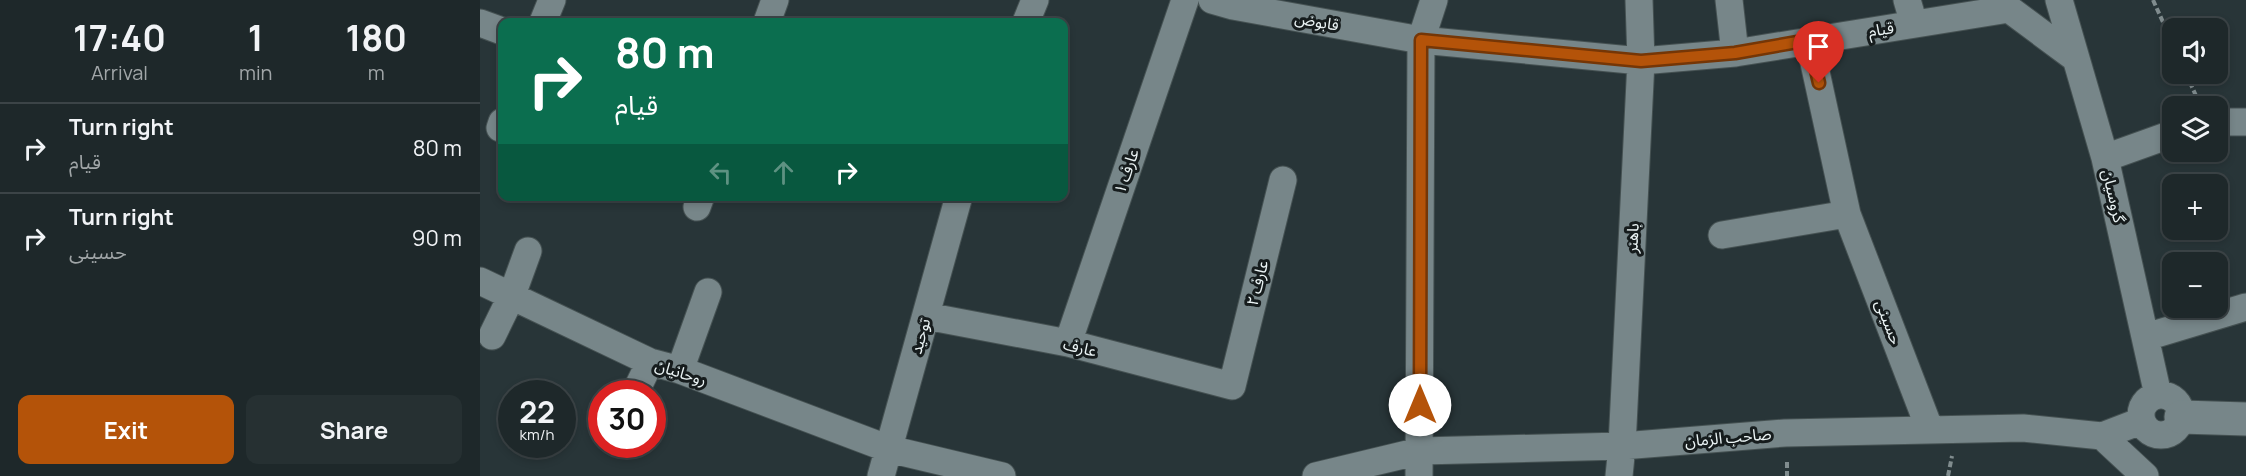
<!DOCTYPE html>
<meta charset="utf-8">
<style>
:root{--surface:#1e282a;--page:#263032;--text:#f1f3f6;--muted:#a1a6a8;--line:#3c4447;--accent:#b45309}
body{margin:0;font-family:Manrope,"Noto Sans Arabic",sans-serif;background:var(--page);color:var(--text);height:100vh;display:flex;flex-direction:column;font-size:22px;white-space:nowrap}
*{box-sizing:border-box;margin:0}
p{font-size:20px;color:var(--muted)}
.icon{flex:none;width:33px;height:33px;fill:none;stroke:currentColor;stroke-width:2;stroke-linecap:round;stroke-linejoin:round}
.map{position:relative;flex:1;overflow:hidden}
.sheet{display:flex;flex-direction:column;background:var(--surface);width:480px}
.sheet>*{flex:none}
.hud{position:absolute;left:18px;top:18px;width:570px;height:183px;border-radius:12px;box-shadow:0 3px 9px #0003,0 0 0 2px var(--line);background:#0b6e4f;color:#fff;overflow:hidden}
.tools{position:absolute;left:1682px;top:18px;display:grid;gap:12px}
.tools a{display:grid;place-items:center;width:66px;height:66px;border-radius:12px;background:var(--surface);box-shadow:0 3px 9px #0003,0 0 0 2px var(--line);font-size:30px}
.speed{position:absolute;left:18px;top:380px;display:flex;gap:12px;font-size:30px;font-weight:700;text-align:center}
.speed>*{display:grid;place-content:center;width:78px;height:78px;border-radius:50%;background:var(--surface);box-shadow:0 3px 9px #0003,0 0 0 2px var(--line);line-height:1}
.speed small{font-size:15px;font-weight:400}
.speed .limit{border:9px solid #d22;background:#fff;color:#111}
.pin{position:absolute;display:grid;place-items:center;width:51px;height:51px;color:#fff;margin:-62px -26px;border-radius:50% 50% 50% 0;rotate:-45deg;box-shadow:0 0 6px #0007}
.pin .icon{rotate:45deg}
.me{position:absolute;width:66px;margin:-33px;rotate:0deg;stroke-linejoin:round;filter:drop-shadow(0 0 4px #0008)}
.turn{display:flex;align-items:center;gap:21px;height:126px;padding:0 18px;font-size:27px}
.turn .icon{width:78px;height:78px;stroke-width:2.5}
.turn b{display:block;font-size:42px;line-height:51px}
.lanes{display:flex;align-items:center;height:57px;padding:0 18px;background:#0003;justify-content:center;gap:30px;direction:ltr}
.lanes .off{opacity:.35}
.eta{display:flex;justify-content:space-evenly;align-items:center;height:102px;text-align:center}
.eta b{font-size:36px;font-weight:700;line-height:42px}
.button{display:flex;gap:12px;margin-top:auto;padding:12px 18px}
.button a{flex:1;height:69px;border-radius:12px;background:var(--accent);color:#fff;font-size:24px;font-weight:700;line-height:69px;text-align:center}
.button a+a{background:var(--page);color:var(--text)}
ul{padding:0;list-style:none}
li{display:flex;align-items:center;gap:18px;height:90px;padding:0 18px;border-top:2px solid var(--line)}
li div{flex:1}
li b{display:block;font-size:22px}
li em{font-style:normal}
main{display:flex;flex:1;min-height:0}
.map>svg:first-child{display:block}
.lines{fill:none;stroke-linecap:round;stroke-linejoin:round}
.minor-casing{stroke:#455152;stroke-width:29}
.tertiary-casing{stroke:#455152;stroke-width:35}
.path{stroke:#808c8e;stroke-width:4;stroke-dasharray:6 3;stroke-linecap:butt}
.minor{stroke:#778689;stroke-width:27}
.tertiary{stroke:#778689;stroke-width:33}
.route-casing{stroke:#753606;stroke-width:15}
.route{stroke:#b45309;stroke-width:10}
.labels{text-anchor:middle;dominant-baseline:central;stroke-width:6;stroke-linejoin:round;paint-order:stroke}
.street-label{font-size:16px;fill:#ebf4f5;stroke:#161c1d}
</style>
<main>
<section class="sheet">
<div class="eta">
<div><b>17:40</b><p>Arrival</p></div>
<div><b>1</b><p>min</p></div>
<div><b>180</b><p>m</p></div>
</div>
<ul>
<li><svg class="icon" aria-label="right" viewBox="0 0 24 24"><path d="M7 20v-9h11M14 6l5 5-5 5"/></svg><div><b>Turn right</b><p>قیام</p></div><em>80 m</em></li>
<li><svg class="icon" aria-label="right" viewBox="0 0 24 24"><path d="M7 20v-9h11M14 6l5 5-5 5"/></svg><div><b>Turn right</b><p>حسینی</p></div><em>90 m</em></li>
</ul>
<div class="button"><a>Exit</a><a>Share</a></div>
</section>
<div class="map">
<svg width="1766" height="476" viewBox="0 0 1766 476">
<rect width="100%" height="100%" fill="#283538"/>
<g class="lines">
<g class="minor-casing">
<path id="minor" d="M732 0 753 6 941 40 1161 61 1255 53 1529 9 1595 58
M1249 0 1255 53
M1427 0 1434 24
M1579 0 1625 158 1678 395
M63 22 72 0
M287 22 295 0
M546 22 555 0
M0 23 22 31
M1329 40 1367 214 1450 430
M1737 122H1766
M20 128 22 122
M1625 158 1692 134
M217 207 221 196
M1242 235 1367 214
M0 281 170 362 200 370 409 449 522 476
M446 316 588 343 752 386 803 180
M12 336 32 295 48 251
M1666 337 1766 307
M588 343 705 0
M200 370 228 292
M155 393 170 362
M1661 415a20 20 0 1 1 40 0a20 20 0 1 1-40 0Z
M1622 436 1665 476
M401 476 479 196
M836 476 940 451 1142 446 1305 433 1543 428 1622 436 1661 421
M939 476 941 40 954 0
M1139 476 1142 446 1161 61 1159 0"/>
</g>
<g class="tertiary-casing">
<path id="tertiary" d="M1701 417 1766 419"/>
</g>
<path class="path" d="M1673 0 1692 42
M1706 74 1718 100
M1307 462V476
M1468 476 1472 456"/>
<use href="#minor" class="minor"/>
<use href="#tertiary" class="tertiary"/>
</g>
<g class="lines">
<g class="route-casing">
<path id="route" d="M940 405 941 40 1161 61 1255 53 1329 40 1339 83"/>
</g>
<use href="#route" class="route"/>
</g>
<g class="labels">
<g class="street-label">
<text transform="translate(837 21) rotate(10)">قابوض</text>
<text transform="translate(1401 29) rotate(-9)">قیام</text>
<text transform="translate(646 171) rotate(-71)">عارف ۱</text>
<text transform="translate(1634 196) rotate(77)">گروسیان</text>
<text transform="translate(1152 238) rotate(-87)">باهنر</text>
<text transform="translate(777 283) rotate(-76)">عارف ۲</text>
<text transform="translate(1409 322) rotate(69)">حسینی</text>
<text transform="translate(440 336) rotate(-75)">توحید</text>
<text transform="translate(600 347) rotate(14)">عارف</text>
<text transform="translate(201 372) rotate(18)">روحانیان</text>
<text transform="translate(1248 437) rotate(-5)">صاحب الزمان</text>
</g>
</g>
</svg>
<div class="tools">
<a><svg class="icon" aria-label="sound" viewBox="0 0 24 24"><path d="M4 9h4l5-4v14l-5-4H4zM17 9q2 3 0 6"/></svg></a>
<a><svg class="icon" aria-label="layers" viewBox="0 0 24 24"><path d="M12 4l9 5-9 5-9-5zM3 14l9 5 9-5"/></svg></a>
<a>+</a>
<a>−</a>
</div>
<div class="speed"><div>22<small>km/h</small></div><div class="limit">30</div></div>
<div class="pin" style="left:1339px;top:83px;background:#d93025"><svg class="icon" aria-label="arrive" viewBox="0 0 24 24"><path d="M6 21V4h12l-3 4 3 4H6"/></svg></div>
<svg class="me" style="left:940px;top:405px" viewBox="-20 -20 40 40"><circle r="19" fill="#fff"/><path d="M0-13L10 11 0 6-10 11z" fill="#b45309"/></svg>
<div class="hud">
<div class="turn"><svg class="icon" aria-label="right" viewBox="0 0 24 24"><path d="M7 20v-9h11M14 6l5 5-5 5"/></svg><div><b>80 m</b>قیام</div></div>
<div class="lanes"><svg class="icon off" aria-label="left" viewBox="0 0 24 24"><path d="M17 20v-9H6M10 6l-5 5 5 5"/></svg><svg class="icon off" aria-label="ahead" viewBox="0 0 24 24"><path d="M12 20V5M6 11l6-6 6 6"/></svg><svg class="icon" aria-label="right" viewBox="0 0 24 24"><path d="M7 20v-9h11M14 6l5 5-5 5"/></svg></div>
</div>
</div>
</main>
